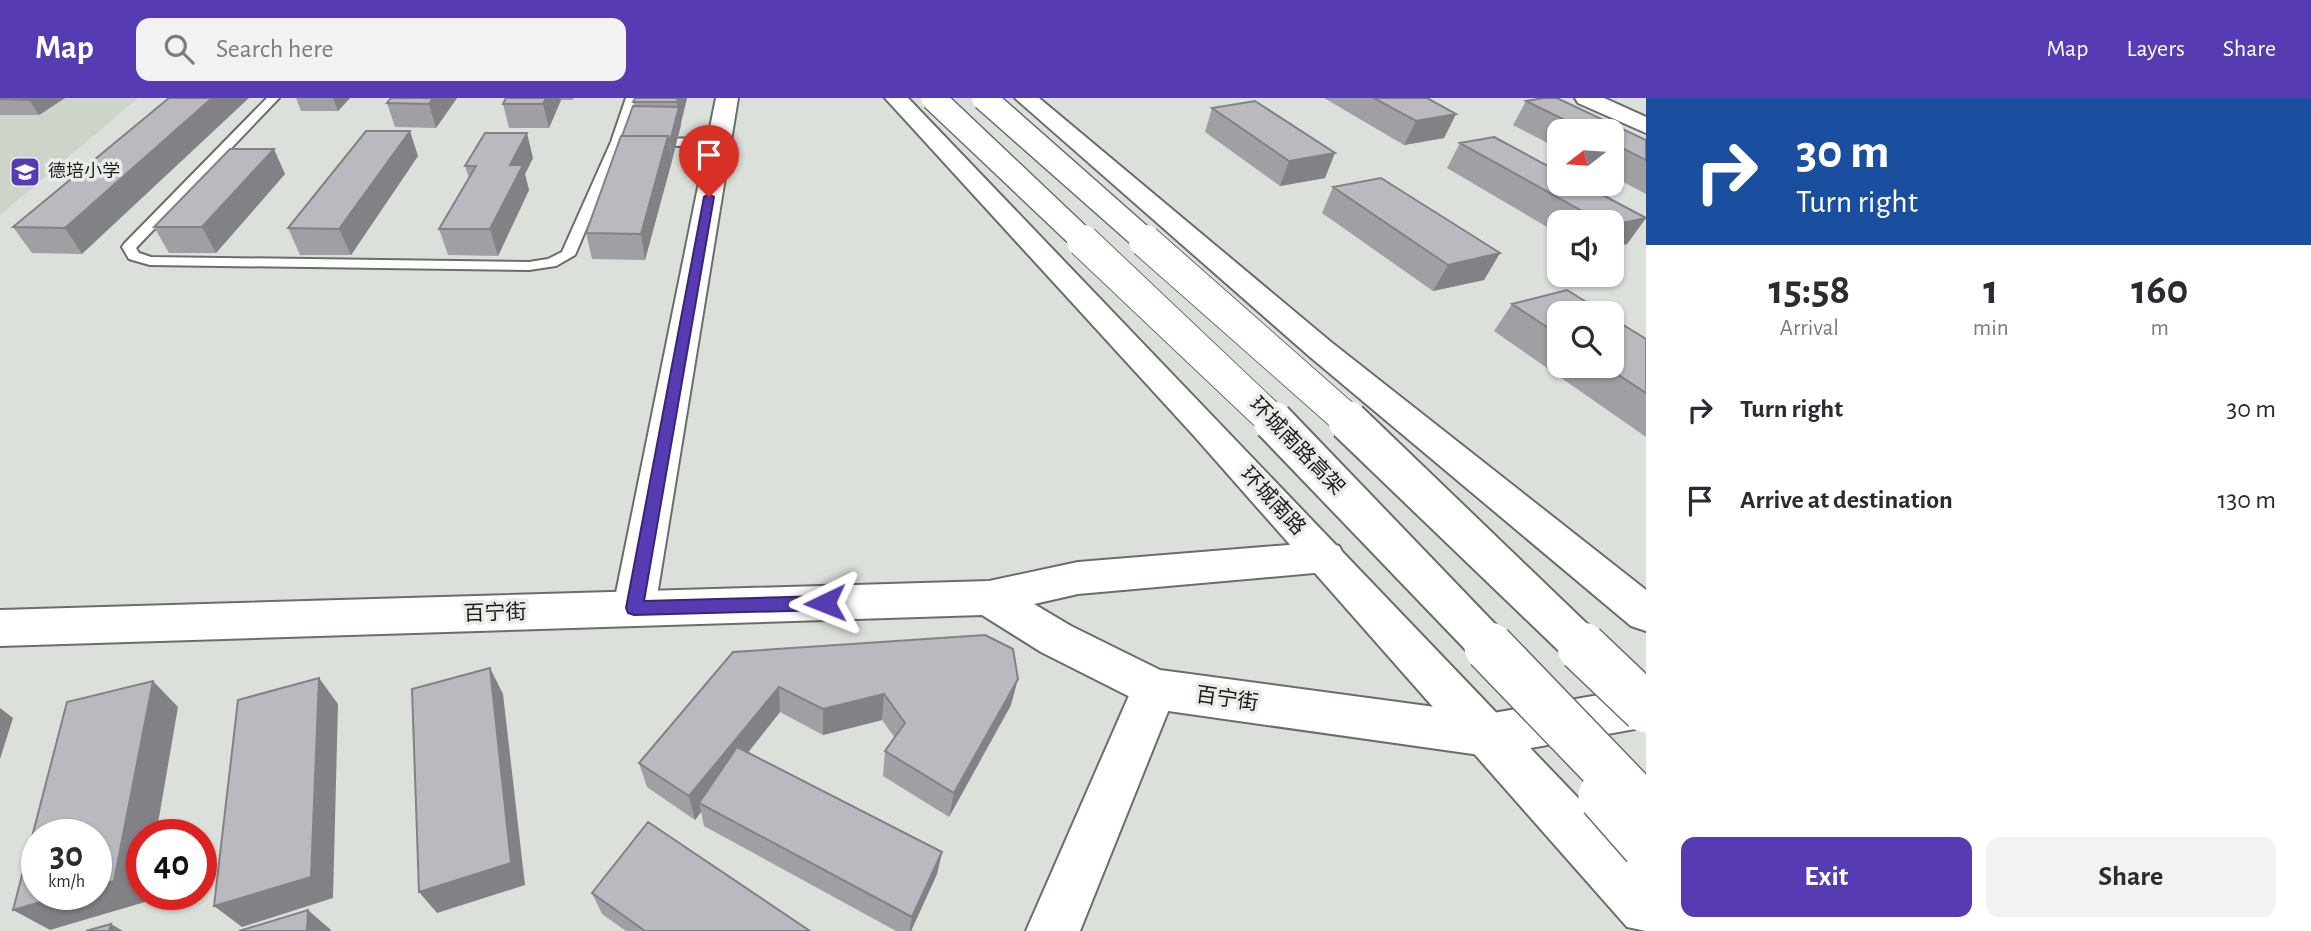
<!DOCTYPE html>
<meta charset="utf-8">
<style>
:root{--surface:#fff;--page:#f2f2f3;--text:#2b2b33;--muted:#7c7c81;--accent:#563bb3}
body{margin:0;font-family:"Alegreya Sans","Noto Sans SC",sans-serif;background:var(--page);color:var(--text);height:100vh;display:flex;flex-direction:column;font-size:26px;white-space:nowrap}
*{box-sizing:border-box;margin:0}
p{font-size:23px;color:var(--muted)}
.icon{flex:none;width:38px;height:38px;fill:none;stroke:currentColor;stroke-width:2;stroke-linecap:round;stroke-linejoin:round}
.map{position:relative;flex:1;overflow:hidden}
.drawer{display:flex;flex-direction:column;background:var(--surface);width:665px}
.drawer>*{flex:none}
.hud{background:#1a4fa0;color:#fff;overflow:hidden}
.needle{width:46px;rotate:253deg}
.buttons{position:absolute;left:1547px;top:21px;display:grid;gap:14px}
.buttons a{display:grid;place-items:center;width:77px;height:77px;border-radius:14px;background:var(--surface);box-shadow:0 2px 5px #0004;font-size:35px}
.speed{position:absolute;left:21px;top:721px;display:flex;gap:14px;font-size:35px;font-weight:700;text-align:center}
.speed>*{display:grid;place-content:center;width:91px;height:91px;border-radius:50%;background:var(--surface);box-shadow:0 2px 5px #0004;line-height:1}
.speed small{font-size:18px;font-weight:400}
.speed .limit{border:10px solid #d22;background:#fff;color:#111}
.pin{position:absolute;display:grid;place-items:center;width:60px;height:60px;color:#fff;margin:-72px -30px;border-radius:50% 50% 50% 0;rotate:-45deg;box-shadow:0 0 7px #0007}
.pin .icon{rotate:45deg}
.me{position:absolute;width:77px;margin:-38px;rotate:268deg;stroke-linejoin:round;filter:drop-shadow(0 0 5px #0008)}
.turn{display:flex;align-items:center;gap:24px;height:147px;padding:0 35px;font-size:32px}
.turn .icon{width:91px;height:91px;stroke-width:2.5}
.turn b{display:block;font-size:49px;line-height:60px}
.eta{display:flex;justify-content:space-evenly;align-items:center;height:119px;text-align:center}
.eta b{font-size:42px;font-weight:700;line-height:49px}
.action{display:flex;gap:14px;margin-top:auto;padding:14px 35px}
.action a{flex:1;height:80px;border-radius:14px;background:var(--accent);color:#fff;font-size:28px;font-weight:700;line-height:80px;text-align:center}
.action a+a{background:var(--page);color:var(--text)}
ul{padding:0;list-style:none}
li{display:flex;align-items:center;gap:21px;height:91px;padding:0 35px}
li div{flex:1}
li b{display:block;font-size:26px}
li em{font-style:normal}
header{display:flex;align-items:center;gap:42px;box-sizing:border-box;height:98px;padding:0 35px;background:var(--accent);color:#fff}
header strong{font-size:33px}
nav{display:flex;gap:38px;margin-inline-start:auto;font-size:24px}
.search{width:490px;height:63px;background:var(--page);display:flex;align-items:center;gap:18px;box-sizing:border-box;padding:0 24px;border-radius:14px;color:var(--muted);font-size:26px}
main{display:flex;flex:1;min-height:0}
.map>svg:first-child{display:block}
.built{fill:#cdd5ca}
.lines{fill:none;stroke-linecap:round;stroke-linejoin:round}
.lane-casing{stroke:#6a6d69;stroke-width:4}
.street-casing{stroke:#6a6d69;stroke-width:4}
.secondary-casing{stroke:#6a6d69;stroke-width:4}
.primary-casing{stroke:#6a6d69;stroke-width:4}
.lane{fill:#fff;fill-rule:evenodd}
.street{fill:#fff;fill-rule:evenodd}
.secondary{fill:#fff;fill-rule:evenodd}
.primary{fill:#fff;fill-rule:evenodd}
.highway-bridge-far3-casing{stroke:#6a6d69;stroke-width:27;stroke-linecap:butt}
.highway-bridge-far2-casing{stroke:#6a6d69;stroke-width:34;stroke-linecap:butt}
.highway-bridge-far1-casing{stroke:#6a6d69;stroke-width:43;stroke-linecap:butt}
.highway-bridge-casing{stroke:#6a6d69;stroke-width:52;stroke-linecap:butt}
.highway-bridge-far3{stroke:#fff;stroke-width:24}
.highway-bridge-far2{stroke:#fff;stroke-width:32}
.highway-bridge-far1{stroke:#fff;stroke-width:39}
.highway-bridge{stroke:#fff;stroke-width:49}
.wall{fill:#9f9fa4}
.shaded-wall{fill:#828286}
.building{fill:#b9b9bf;stroke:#828286;stroke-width:2}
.route{fill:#563bb3;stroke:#382674;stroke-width:2}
.labels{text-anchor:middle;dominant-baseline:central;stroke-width:7;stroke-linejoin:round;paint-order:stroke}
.far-poi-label{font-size:18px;fill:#1b1c1a;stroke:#e9ede8;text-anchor:start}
.street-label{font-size:21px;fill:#1b1c1a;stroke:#e9ede8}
</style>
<header>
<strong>Map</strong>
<div class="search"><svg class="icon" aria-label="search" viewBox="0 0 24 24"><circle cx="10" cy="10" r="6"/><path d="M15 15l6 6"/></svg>Search here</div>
<nav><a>Map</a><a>Layers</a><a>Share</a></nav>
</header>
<main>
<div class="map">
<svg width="1646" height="833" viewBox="0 0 1646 833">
<rect width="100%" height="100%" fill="#dce0db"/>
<path class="built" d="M0 0H138L0 117Z"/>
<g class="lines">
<g class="lane-casing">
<path id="lane" d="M267 0H279L136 150 139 155 151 159 529 164 548 161 562 154 611 44 626 0H638L623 44 575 157 556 168 529 172 150 167 129 161 122 149 124 146Z
M650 40 719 41 725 45 719 49 646 47 644 44Z"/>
</g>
<g class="street-casing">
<path id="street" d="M716 0H738L655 510 649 522 634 527 619 522 613 510Z
M1154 571 1170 577 1177 591 1080 833H1026L1138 577Z"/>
</g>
<g class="secondary-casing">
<path id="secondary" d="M1575 0H1604L1646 19V35L1578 5Z
M1325 444 1339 448 1345 459 1339 470 1325 474 1078 496 1034 506 1071 528 1160 572 1487 616 1646 589V629L1487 658 1154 611 1041 554 982 517 0 548V512L989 483 1078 464Z"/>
</g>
<g class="primary-casing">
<path id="primary" d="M885 0H908L1646 771V833L1627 829 1195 339Z
M1015 0H1039L1331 244 1646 492V533L1631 528 1309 258Z"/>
</g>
<use href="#lane" class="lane"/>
<use href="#street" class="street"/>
<use href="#secondary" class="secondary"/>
<use href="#primary" class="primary"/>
<g class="highway-bridge-far3-casing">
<path id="highway-bridge-far3" d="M933 0 1085 144
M984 0 1147 144"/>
</g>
<g class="highway-bridge-far2-casing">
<path id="highway-bridge-far2" d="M1083 143 1274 324
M1145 143 1350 324"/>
</g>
<g class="highway-bridge-far1-casing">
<path id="highway-bridge-far1" d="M1273 323 1491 550
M1348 323 1584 550"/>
</g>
<g class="highway-bridge-casing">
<path id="highway-bridge" d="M1489 549 1646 712
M1582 549 1646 610
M1603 698 1646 747"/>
</g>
<use href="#highway-bridge-far3" class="highway-bridge-far3"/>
<use href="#highway-bridge-far2" class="highway-bridge-far2"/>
<use href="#highway-bridge-far1" class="highway-bridge-far1"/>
<use href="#highway-bridge" class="highway-bridge"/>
</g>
<path class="wall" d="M0 0H65L39 17H0Z
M169 0 82 156 32 155 13 129Z
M296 0H350L338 13H301Z
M457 0 436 30 395 29 387 5Z
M506 0H574L573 2H561L549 30H509L503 6Z
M635 0H687L681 24V28L645 162 592 161 586 135 634 8 633 4Z
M1324 0H1427L1456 16 1444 40 1404 47Z
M1526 3 1646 42V96L1612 78V33H1559V51L1513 27Z
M1212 10 1325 80 1280 88 1205 34Z
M1460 45 1646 120 1627 146 1612 149V124H1559V136L1447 70Z
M418 58 351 157H300L288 130Z
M533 60 525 76 529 92 498 158 448 157 439 131 469 80 465 68Z
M285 76 216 155H169L154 129Z
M1333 89 1500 155 1484 182 1433 193 1322 115Z
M1512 206 1559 215V268H1612L1646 241V339L1494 233Z
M733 554 1011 607 949 719 883 678 885 653 895 640 882 622 823 637 780 614 748 655 942 754 937 776 911 833H896L704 728 701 714 695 722 647 689 639 665Z
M592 795 810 833H626L602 816Z"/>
<path class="shaded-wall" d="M31 0H65L39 17 29 2Z
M212 0H249L82 156 65 130Z
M333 0H350L338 13Z
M433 0H457L436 30 429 6Z
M546 0H560L561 2 549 30 543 6Z
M678 0H687L672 63 670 43 678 13 677 4Z
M1456 16 1444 40 1404 47 1416 23Z
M410 33 418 58 351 157 339 131Z
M527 35 533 60 525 76 529 92 498 158 490 131 510 67Z
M668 38 672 63 645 162 641 136Z
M274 51 285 76 216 155 202 129Z
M1335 55 1325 80 1280 88 1289 63Z
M1646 120 1627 146 1612 149V127Z
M1500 155 1484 182 1433 193 1448 167Z
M490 570 503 596 525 787 437 815 419 794Z
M319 580 338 606 333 800 242 829 214 808Z
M1018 581 1011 607 949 719 954 695Z
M153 583 178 609 156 737H142V796H147L145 804 50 832 13 812 68 796H96V788Z
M779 589 780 614 705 708 699 705 701 714 695 722 689 698Z
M884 596 882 622 823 637V611Z
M0 610 13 620 0 661Z
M942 754 937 776 911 833H909L912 819Z
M308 812 331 832V833H307Z
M111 826 123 833H109Z"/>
<path class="building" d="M0 0H31L29 2 0 1Z
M169 0H212L65 130 13 129Z
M391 0H433L429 6 387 5Z
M506 0H546L543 6H503Z
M635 0H678L677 4H633Z
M1374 0H1427L1456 16 1416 23Z
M1544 0H1557L1646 42V62L1612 45V33H1587L1526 3Z
M1255 3 1335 55 1289 63 1212 10Z
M633 8 679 9 670 43 668 38H622Z
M366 33H410L339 131 288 130Z
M485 35H527L510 67H523L490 131H439L476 68H465Z
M621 38H668L641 136 586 135Z
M1494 39 1559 74V86H1582L1646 120 1612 127V124H1602L1460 45Z
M230 51H274L202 129H154Z
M1381 80 1500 155 1448 167 1333 89Z
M1567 192 1604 215H1559V237L1512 206Z
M1612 220 1646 241V295L1605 268H1612Z
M985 537 1013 551 1018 581 954 695 885 653 905 625 884 596 823 611 779 589 689 698 639 665 733 554Z
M490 570 511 765 419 794 412 591Z
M319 580 311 779 214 808 238 602Z
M153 583 114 783 96 788V737H37V796H68L13 812 67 604Z
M737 649 942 754 912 819 699 705Z
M648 724 810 833H645L592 795Z
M308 812 307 833H239Z
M111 826 109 833H86Z"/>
<path class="route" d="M709 96 714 99 644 503 825 498 832 500 834 505 832 510 825 512 634 517 628 515 626 510 704 99Z"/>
<defs>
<g id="school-square" transform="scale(1.575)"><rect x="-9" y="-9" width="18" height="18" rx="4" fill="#563bb3" stroke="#e9ede8"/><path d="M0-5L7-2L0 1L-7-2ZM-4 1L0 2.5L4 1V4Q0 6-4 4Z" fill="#fff"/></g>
</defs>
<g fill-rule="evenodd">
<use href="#school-square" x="25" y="74"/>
</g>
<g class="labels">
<g class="far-poi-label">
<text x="48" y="74">德培小学</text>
</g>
<g class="street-label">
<text transform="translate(1297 348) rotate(46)">环城南路高架</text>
<text transform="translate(1273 403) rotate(47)">环城南路</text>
<text transform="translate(495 515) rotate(-2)">百宁街</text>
<text transform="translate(1227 601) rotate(8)">百宁街</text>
</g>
</g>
</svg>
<div class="buttons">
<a><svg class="needle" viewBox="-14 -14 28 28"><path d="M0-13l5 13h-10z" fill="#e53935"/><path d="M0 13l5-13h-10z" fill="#7c7c81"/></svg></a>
<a><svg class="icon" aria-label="sound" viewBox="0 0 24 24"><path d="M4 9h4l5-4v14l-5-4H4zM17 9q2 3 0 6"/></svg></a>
<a><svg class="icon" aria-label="search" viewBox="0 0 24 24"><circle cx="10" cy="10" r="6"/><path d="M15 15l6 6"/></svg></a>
</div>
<div class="speed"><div>30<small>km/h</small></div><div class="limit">40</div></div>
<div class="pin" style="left:709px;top:99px;background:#d93025"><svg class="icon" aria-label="arrive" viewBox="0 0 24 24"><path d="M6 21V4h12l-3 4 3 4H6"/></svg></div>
<svg class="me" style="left:825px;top:505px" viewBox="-20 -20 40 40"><path d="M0-17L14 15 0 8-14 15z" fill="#563bb3" stroke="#fff" stroke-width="4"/></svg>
</div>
<section class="drawer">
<div class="hud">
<div class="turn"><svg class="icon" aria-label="right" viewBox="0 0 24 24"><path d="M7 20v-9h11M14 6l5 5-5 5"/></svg><div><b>30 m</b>Turn right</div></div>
</div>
<div class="eta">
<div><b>15:58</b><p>Arrival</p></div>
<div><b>1</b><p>min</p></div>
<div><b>160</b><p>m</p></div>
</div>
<ul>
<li><svg class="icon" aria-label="right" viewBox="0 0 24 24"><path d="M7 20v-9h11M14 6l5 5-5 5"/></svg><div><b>Turn right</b></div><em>30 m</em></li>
<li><svg class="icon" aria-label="arrive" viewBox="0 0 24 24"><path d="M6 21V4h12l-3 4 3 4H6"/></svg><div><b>Arrive at destination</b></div><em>130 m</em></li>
</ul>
<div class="action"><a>Exit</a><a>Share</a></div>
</section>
</main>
